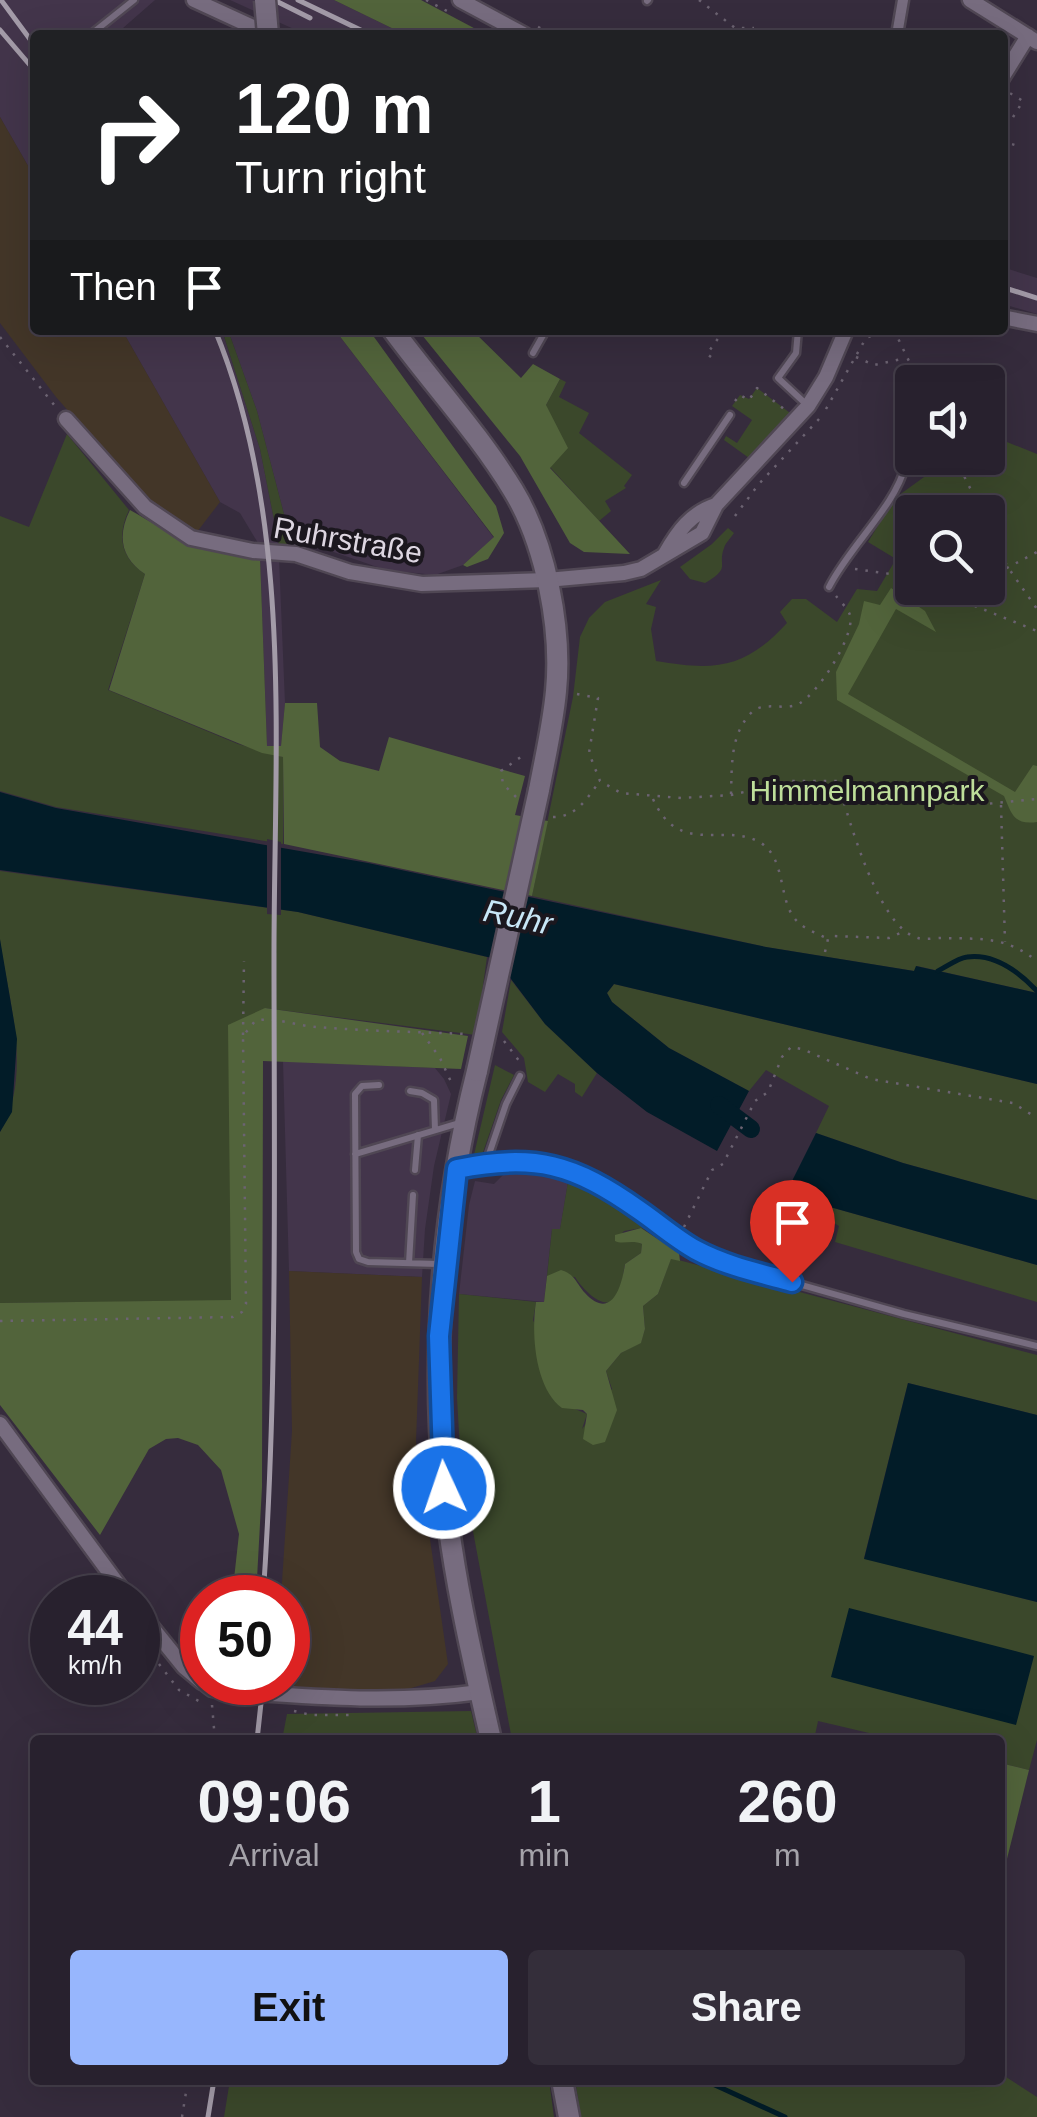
<!DOCTYPE html>
<meta charset="utf-8">
<style>
:root{--surface:#28212e;--page:#342e3a;--text:#f1f3f6;--muted:#a5a3aa;--line:#443e4a;--accent:#97b6fd}
body{margin:0;font-family:Arial,sans-serif;background:var(--page);color:var(--text);height:100vh;display:flex;flex-direction:column;font-size:38px;white-space:nowrap}
*{box-sizing:border-box;margin:0}
p{font-size:32px;color:var(--muted)}
.icon{flex:none;width:55px;height:55px;fill:none;stroke:currentColor;stroke-width:2;stroke-linecap:round;stroke-linejoin:round}
.map{position:relative;flex:1;overflow:hidden}
.drawer{position:absolute;left:30px;top:1735px;width:975px;height:350px;display:flex;flex-direction:column;background:var(--surface);border-radius:10px;box-shadow:0 10px 40px #0002,0 0 0 2px var(--line)}
.drawer>*{flex:none}
.banner{position:absolute;left:30px;top:30px;width:978px;height:305px;border-radius:10px;box-shadow:0 10px 40px #0002,0 0 0 2px var(--line);background:#202124;color:#fff;overflow:hidden}
.controls{position:absolute;left:895px;top:365px;display:grid;gap:20px}
.controls a{display:grid;place-items:center;width:110px;height:110px;border-radius:10px;background:var(--surface);box-shadow:0 10px 40px #0002,0 0 0 2px var(--line);font-size:50px}
.speed{position:absolute;left:30px;top:1575px;display:flex;gap:20px;font-size:50px;font-weight:700;text-align:center}
.speed>*{display:grid;place-content:center;width:130px;height:130px;border-radius:50%;background:var(--surface);box-shadow:0 10px 40px #0002,0 0 0 2px var(--line);line-height:1}
.speed small{font-size:25px;font-weight:400}
.speed .limit{border:15px solid #d22;background:#fff;color:#111}
.pin{position:absolute;display:grid;place-items:center;width:85px;height:85px;color:#fff;margin:-102px -42px;border-radius:50% 50% 50% 0;rotate:-45deg;box-shadow:0 0 10px #0007}
.pin .icon{rotate:45deg}
.me{position:absolute;width:110px;margin:-55px;rotate:357deg;stroke-linejoin:round;filter:drop-shadow(0 0 8px #0008)}
.turn{display:flex;align-items:center;gap:35px;height:210px;padding:0 40px;font-size:45px}
.turn .icon{width:130px;height:130px;stroke-width:2.5}
.turn b{display:block;font-size:70px;line-height:85px}
.then{display:flex;align-items:center;height:95px;padding:0 40px;background:#0003;gap:20px;font-size:38px}
.eta{display:flex;justify-content:space-evenly;align-items:center;height:170px;text-align:center}
.eta b{font-size:60px;font-weight:700;line-height:70px}
.cta{display:flex;gap:20px;margin-top:auto;padding:20px 40px}
.cta a{flex:1;height:115px;border-radius:10px;background:var(--accent);color:#111;font-size:40px;font-weight:700;line-height:115px;text-align:center}
.cta a+a{background:var(--page);color:var(--text)}
.map>svg:first-child{display:block}
.built{fill:#43354b}
.industrial{fill:#433628}
.green{fill:#3b482b;fill-rule:evenodd}
.forest{fill:#52643b}
.water{fill:#021c28}
.pier{fill:#362c3d}
.lines{fill:none;stroke-linecap:round;stroke-linejoin:round}
.stream{stroke:#021c28;stroke-width:5}
.canal{stroke:#021c28;stroke-width:18}
.service-casing{stroke:#504754;stroke-width:11}
.pedestrian-casing{stroke:#504754;stroke-width:15}
.minor-casing{stroke:#504754;stroke-width:19}
.secondary-casing{stroke:#504754;stroke-width:25}
.path{stroke:#6c6372;stroke-width:2.5;stroke-dasharray:2.5 8;stroke-linecap:butt}
.service{stroke:#776c7f;stroke-width:6}
.pedestrian{stroke:#776c7f;stroke-width:10}
.minor{stroke:#776c7f;stroke-width:14}
.secondary{stroke:#776c7f;stroke-width:20}
.rail{stroke:#a39ba8;stroke-width:5}
.secondary-bridge-casing{stroke:#504754;stroke-width:25;stroke-linecap:butt}
.secondary-bridge{stroke:#776c7f;stroke-width:20}
.route-casing{stroke:#114b97;stroke-width:25}
.route{stroke:#1a73e8;stroke-width:18}
.labels{text-anchor:middle;dominant-baseline:central;stroke-width:8;stroke-linejoin:round;paint-order:stroke}
.street-label{font-size:30px;fill:#ddd6e1;stroke:#1b171e}
.park-label{font-size:30px;fill:#bede9a;stroke:#1b171e}
.water-label{font-size:32px;font-style:italic;fill:#c8e6f6;stroke:#1b171e}
</style>
<div class="map">
<svg width="1037" height="2117" viewBox="0 0 1037 2117">
<rect width="100%" height="100%" fill="#362c3d"/>
<path class="built" d="M0 0H155L115 35H35V178L0 117Z
M230 0H334L406 35H307Z
M1002 267 1037 278V314L1003 304Z
M122 330H222L260 449 279 545 258 543 240 513 220 502Z
M228 330H335L494 538 463 565 435 575 386 570 290 537 257 411Z
M260 557 279 558 285 703 281 747H267Z
M283 1061 435 1068 444 1079 451 1094 434 1166 425 1229 422 1277 289 1271Z
M536 1167 569 1176 560 1230 552 1229 544 1302 459 1294 469 1205 475 1181 494 1184 509 1169Z"/>
<path class="industrial" d="M0 117 35 178V330H122L220 502 197 532 165 515 129 480 56 397 0 323Z
M289 1271 422 1277 416 1442 448 1664 435 1681 408 1689 366 1693 274 1690 275 1683 288 1682V1598L281 1597 292 1431Z"/>
<path class="green" d="M222 330H228L257 411 290 537 287 545H279L260 449Z
M560 379 566 382 559 397 589 413 579 433 632 475 624 486 626 488 605 501 611 511 599 521 550 467 546 405Z
M757 388 798 419 756 463 724 440 726 436 737 443 752 420 732 406 740 395 749 399Z
M67 434 129 510C117 535 120 558 145 574L108 690 238 744 283 757V844L56 807 0 791V516L29 527Z
M997 438 1037 454V993L917 966 914 971 766 947 532 896 573 697 580 637 589 618 605 602 661 580 646 604 656 607 651 629 656 661C715 671 745 669 787 623L780 612 792 599H806L837 622 857 589 877 591 896 559 868 542 895 498 938 467 932 458H988V442ZM912 512H988V588H912Z
M728 528 734 533C731 538 726 542 724 548 717 567 732 567 705 583L690 579 680 567 712 544Z
M0 871 298 912 487 957 476 1035 265 1008 231 1301 0 1303V1132C33 1074 9 1003 0 941 0 919 0 894 0 871Z
M511 980 545 1024 597 1073 582 1097 575 1092V1084L558 1074 545 1092 528 1082 524 1058 502 1032Z
M614 984 1037 1084V1200L903 1163 816 1133 829 1106 766 1070 749 1091 669 1048 612 1002 607 993Z
M495 1065 514 1075 501 1100 481 1158 473 1159Z
M569 1176 621 1206 650 1231 641 1228 624 1231 615 1241H635L642 1244 641 1253 625 1264C623 1272 623 1283 620 1290 610 1319 583 1290 575 1277L547 1276 552 1229H560Z
M796 1187 830 1207 1037 1265V1302L835 1242 839 1226 790 1197Z
M671 1258 1037 1355V1415L908 1383 864 1558 1037 1602V1740L1029 1770 1000 1763V1740H899L818 1721 814 1740H512L461 1467 457 1398 459 1294 536 1302 533 1320 575 1409 587 1414 582 1429 612 1389 606 1371 621 1353 641 1342 645 1329 643 1306 658 1294Z
M471 1711 478 1740H282L287 1714Z
M1000 2073 1037 2097V2117H581L575 2080H1000Z
M230 2080H549L554 2117H224Z"/>
<path class="forest" d="M334 0H421L487 35H406Z
M335 330H369L496 506 504 533 488 559 467 567 463 565 494 537Z
M418 330H472L521 378 533 364 560 379 546 405 568 448 550 468 630 554 584 552 570 543 520 456Z
M130 510C180 539 201 551 260 557L267 746H281L285 703H317L320 747 340 761 379 771 389 737 525 776 515 815 548 821 532 896 284 844 283 757 262 753 109 690 145 574C121 558 117 536 130 510Z
M891 588 925 611 936 632 896 609 848 694 1015 792 1033 765 1037 766V822C1014 825 1012 815 1004 796L837 700 836 672 859 624 864 601 880 605Z
M265 1008 468 1036 461 1069 263 1061 262 1487 256 1597H232L239 1534 221 1470 198 1445 178 1438 166 1439 149 1449 100 1535 0 1405V1303L231 1300 228 1025Z
M641 1228 679 1253 680 1261 671 1259 658 1294 643 1306 645 1329 641 1343 621 1353 606 1371 617 1410 605 1442 593 1445 583 1439 587 1414 583 1410 562 1408C535 1388 531 1334 536 1302H544L547 1276 561 1270C575 1274 576 1283 585 1293 612 1322 622 1285 625 1264L641 1253 642 1244C632 1239 623 1245 615 1241V1235Z
M1000 1763 1029 1770 1000 1887Z"/>
<path class="water" d="M0 792 56 808 368 863 766 947 914 971 916 966 1037 993V1084L614 984 607 993 612 1002 669 1048 749 1091 717 1151 647 1112 597 1073 545 1024 496 959 298 912 0 870Z
M0 939 17 1039 12 1112 0 1132Z
M816 1133 903 1163 1037 1200V1265L830 1207 796 1187 792 1181Z
M908 1383 1037 1415V1602L864 1559Z
M849 1608 1034 1656 1016 1725 831 1677Z"/>
<path class="pier" d="M267 839 281 842V915L267 914Z"/>
<g class="lines">
<path class="stream" d="M938 971C946 967 958 958 967 957 995 953 1020 973 1037 991
M704 2080 785 2117"/>
<path class="canal" d="M719 1105 751 1129"/>
<g class="service-casing">
<path id="service" d="M647 1 648 0
M90 35 134 0
M798 330 796 353 778 378 807 405
M533 353 546 330
M684 483 730 415
M829 587C849 547 896 505 905 466
M379 1085 362 1086 355 1094 356 1252 359 1259 368 1262 438 1264
M410 1091 422 1093 434 1100 435 1130
M355 1154 459 1123
M486 1163 506 1104 520 1076
M463 1167C588 1142 618 1210 717 1261L904 1314 1037 1346
M415 1170 418 1135
M409 1263 413 1195"/>
</g>
<g class="pedestrian-casing">
<path id="pedestrian" d="M897 35 903 0"/>
</g>
<g class="minor-casing">
<path id="minor" d="M194 0 270 35
M460 0 525 35
M970 0 1037 42
M1002 78 1028 36
M1002 317 1037 324
M66 419 145 507 191 538 253 551 296 554 350 572 422 584 547 580 624 573 641 569 702 533 716 505 808 406 826 377 846 330
M665 554C678 531 691 513 716 505
M0 1424 128 1598
M138 1610 184 1667 202 1682
M203 1682 212 1689 224 1691C311 1697 393 1704 480 1692"/>
</g>
<g class="secondary-casing">
<path id="secondary" d="M393 330C432 383 479 434 513 490 546 544 562 629 556 691 553 724 545 758 539 790
M477 1071C443 1205 431 1348 444 1486 452 1571 472 1657 491 1740
M562 2080 569 2117"/>
</g>
<path class="path" d="M426 0 447 11
M699 0 735 28H754
M538 27 555 35
M1002 135 1023 101 1008 92
M1002 141 1018 146
M894 330 919 382
M0 337 55 406
M711 357 707 354 724 330
M856 357 874 365 906 358
M735 401 740 395 749 400 757 388 784 409
M826 409 866 338 886 330
M955 458 982 512
M735 516 758 485 819 419
M988 524 1007 566 1037 609
M855 569 912 577
M988 578 1037 552
M933 588 955 598 973 588
M955 598 1037 631
M577 694 598 698 589 753 600 781 621 793 681 798 731 795 792 781H838L986 804 1037 799
M838 783C849 818 878 928 918 938 925 940 935 938 942 938 981 939 1005 936 1037 961
M731 794C732 766 730 735 751 713 762 701 782 710 796 705 815 699 856 635 850 615 848 609 840 601 836 596
M516 797 503 784 501 771 525 754
M653 799C679 858 726 821 761 843 786 859 778 898 795 919 803 929 817 933 828 939
M1001 805 1005 942
M553 817C576 817 586 800 599 782
M825 952 828 939 833 936 889 938 905 931
M422 1033 440 1058 453 1086
M243 1035 244 961
M504 1041 520 1062
M684 1227 712 1170 723 1164 755 1101 768 1092 782 1057 791 1047 802 1049 871 1079 1013 1103 1037 1118
M0 1321 233 1317 242 1312 246 1304 243 1036 255 1021C273 1016 297 1026 317 1027 367 1031 417 1032 467 1034
M159 1664 179 1690 204 1704
M212 1705 215 1740
M294 1711 311 1715H355
M182 2117 188 2080"/>
<use href="#service" class="service"/>
<use href="#pedestrian" class="pedestrian"/>
<use href="#minor" class="minor"/>
<use href="#secondary" class="secondary"/>
<path class="rail" d="M1 0 35 46
M274 0 310 18
M298 0 371 35
M0 30 35 71
M1002 287 1037 298
M215 330C294 520 274 751 274 953 274 1168 278 1383 263 1598
M257 1740 261 1703 258 1682
M208 2117 214 2080"/>
<g class="secondary-bridge-casing">
<path id="secondary-bridge" d="M265 0 268 35
M477 1071 539 790"/>
</g>
<use href="#secondary-bridge" class="secondary-bridge"/>
</g>
<g class="lines">
<g class="route-casing">
<path id="route" d="M444 1488 439 1336 457 1169C535 1153 574 1164 639 1210 658 1223 676 1239 696 1250 726 1266 759 1273 792 1282"/>
</g>
<use href="#route" class="route"/>
</g>
<g class="labels">
<g class="street-label">
<text transform="translate(348 540) rotate(10)">Ruhrstraße</text>
</g>
<g class="park-label">
<text x="867" y="790">Himmelmannpark</text>
</g>
<g class="water-label">
<text transform="translate(518 917) rotate(12)">Ruhr</text>
</g>
</g>
</svg>
<div class="controls">
<a><svg class="icon" aria-label="sound" viewBox="0 0 24 24"><path d="M4 9h4l5-4v14l-5-4H4zM17 9q2 3 0 6"/></svg></a>
<a><svg class="icon" aria-label="search" viewBox="0 0 24 24"><circle cx="10" cy="10" r="6"/><path d="M15 15l6 6"/></svg></a>
</div>
<div class="speed"><div>44<small>km/h</small></div><div class="limit">50</div></div>
<div class="pin" style="left:792px;top:1282px;background:#d93025"><svg class="icon" aria-label="arrive" viewBox="0 0 24 24"><path d="M6 21V4h12l-3 4 3 4H6"/></svg></div>
<svg class="me" style="left:444px;top:1488px" viewBox="-20 -20 40 40"><circle r="17" fill="#1a73e8" stroke="#fff" stroke-width="3"/><path d="M0-11L8 9 0 5-8 9z" fill="#fff"/></svg>
<div class="banner">
<div class="turn"><svg class="icon" aria-label="right" viewBox="0 0 24 24"><path d="M7 20v-9h11M14 6l5 5-5 5"/></svg><div><b>120 m</b>Turn right</div></div>
<div class="then">Then<svg class="icon" aria-label="arrive" viewBox="0 0 24 24"><path d="M6 21V4h12l-3 4 3 4H6"/></svg></div>
</div>
<section class="drawer">
<div class="eta">
<div><b>09:06</b><p>Arrival</p></div>
<div><b>1</b><p>min</p></div>
<div><b>260</b><p>m</p></div>
</div>
<div class="cta"><a>Exit</a><a>Share</a></div>
</section>
</div>
